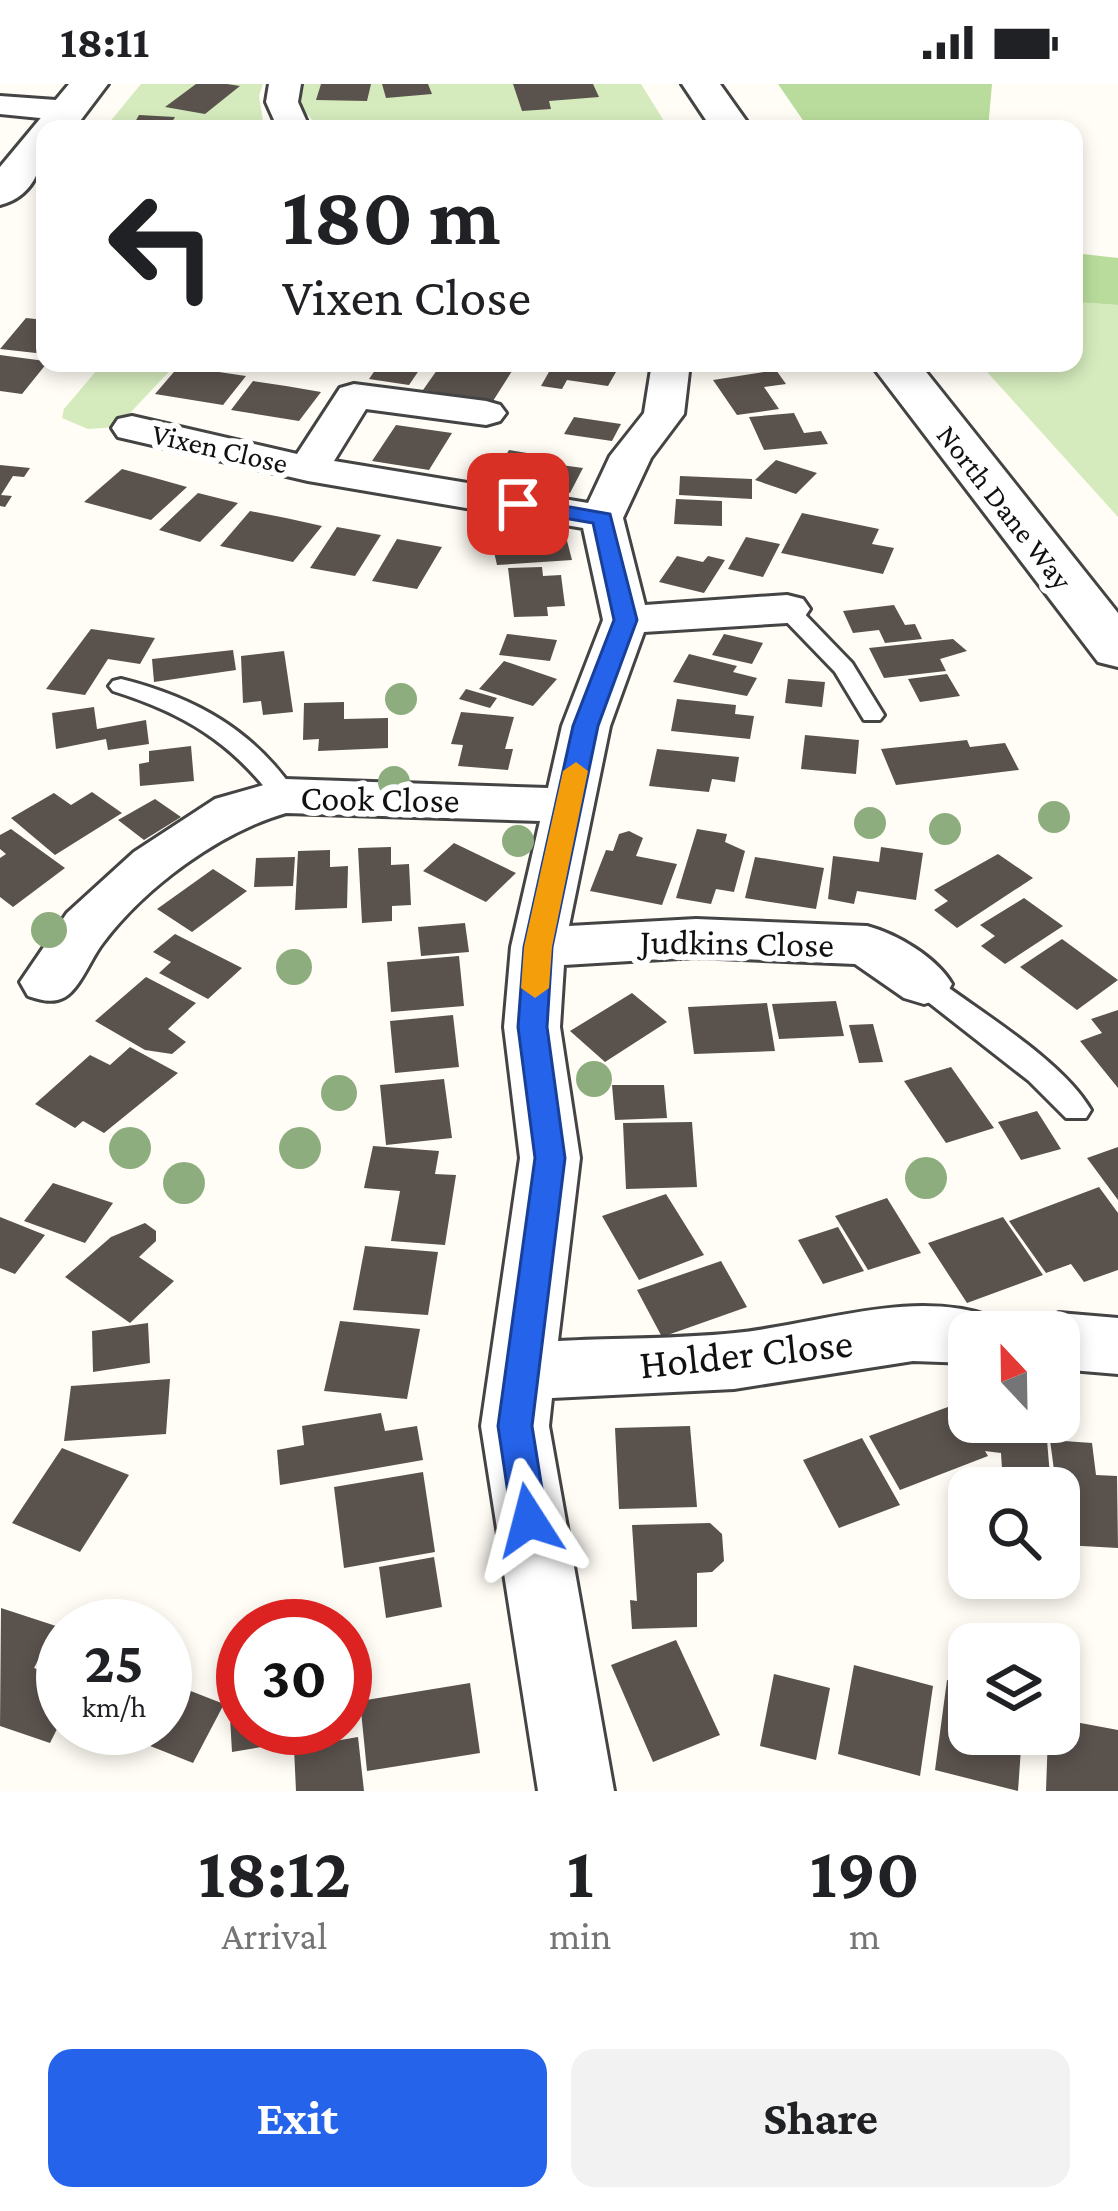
<!DOCTYPE html>
<style>
:root{--surface:#fff;--page:#f2f2f2;--text:#202124;--muted:#757577;--accent:#2563eb}
body{margin:0;font-family:"Crimson Pro",serif;background:var(--page);color:var(--text);height:100vh;display:flex;flex-direction:column;font-size:45px;white-space:nowrap}
*{box-sizing:border-box;margin:0}
p{font-size:39px;color:var(--muted)}
.icon{flex:none;width:66px;height:66px;fill:none;stroke:currentColor;stroke-width:2;stroke-linecap:round;stroke-linejoin:round}
.map{position:relative;height:1707px;overflow:hidden}
.drawer{display:flex;flex-direction:column;background:var(--surface);flex:1}
.drawer>*{flex:none}
.banner{position:absolute;left:36px;top:36px;width:1047px;height:252px;border-radius:24px;box-shadow:0 6px 18px #0003;background:#fff;color:var(--text);overflow:hidden}
.needle{width:78px;rotate:338deg}
.tools{position:absolute;left:948px;top:1227px;display:grid;gap:24px}
.tools a{display:grid;place-items:center;width:132px;height:132px;border-radius:24px;background:var(--surface);box-shadow:0 6px 18px #0003;font-size:60px}
.speed{position:absolute;left:36px;top:1515px;display:flex;gap:24px;font-size:60px;font-weight:700;text-align:center}
.speed>*{display:grid;place-content:center;width:156px;height:156px;border-radius:50%;background:var(--surface);box-shadow:0 6px 18px #0003;line-height:1}
.speed small{font-size:30px;font-weight:400}
.speed .limit{border:18px solid #d22;background:#fff;color:#111}
.pin{position:absolute;display:grid;place-items:center;width:102px;height:102px;color:#fff;margin:-51px;border-radius:24px;box-shadow:0 6px 18px #0006}
.me{position:absolute;width:132px;margin:-66px;rotate:351deg;stroke-linejoin:round;filter:drop-shadow(0 0 9px #0008)}
.turn{display:flex;align-items:center;gap:42px;height:252px;padding:0 48px;font-size:54px}
.turn .icon{width:156px;height:156px;stroke-width:2.5}
.turn b{display:block;font-size:84px;line-height:102px}
.eta{display:flex;justify-content:space-evenly;align-items:center;height:204px;text-align:center}
.eta b{font-size:72px;font-weight:700;line-height:84px}
.button{display:flex;gap:24px;margin-top:auto;padding:24px 48px}
.button a{flex:1;height:138px;border-radius:24px;background:var(--accent);color:#fff;font-size:48px;font-weight:700;line-height:138px;text-align:center}
.button a+a{background:var(--page);color:var(--text)}
.status{display:flex;justify-content:space-between;align-items:center;height:84px;padding:0 60px;background:var(--surface);direction:ltr}
.status svg{height:33px;fill:currentColor}
.map>svg:first-child{display:block}
.green{fill:#d5ebbd}
.forest{fill:#b9dc9c}
.building{fill:#5a524d}
.lines{fill:none;stroke-linecap:round;stroke-linejoin:round}
.service-casing{stroke:#444;stroke-width:6}
.minor-casing{stroke:#444;stroke-width:6}
.tertiary-casing{stroke:#444;stroke-width:6}
.service{fill:#fff;fill-rule:evenodd}
.minor{fill:#fff;fill-rule:evenodd}
.tertiary{fill:#fff;fill-rule:evenodd}
.tree{fill:#8dad7f}
.route{fill:#2563eb;stroke:#184099;stroke-width:3}
.slow{fill:#f59e0b}
.labels{text-anchor:middle;dominant-baseline:central;stroke-width:12;stroke-linejoin:round;paint-order:stroke}
.far-street-label{font-size:30px;fill:#111;stroke:#fff}
.street-label{font-size:36px;fill:#111;stroke:#fff}
.near-street-label{font-size:42px;fill:#111;stroke:#fff}
</style>
<div class="status"><b>18:11</b><svg viewBox="0 0 49 12"><path d="M0 12V9h3v3zM5 12V6h3v6zM10 12V3h3v9zM15 12V0h3v12zM26 1h20v11H26zM47 4h2v5h-2z"/></svg></div>
<div class="map">
<svg width="1118" height="1707" viewBox="0 0 1118 1707">
<rect width="100%" height="100%" fill="#fffdf5"/>
<path class="green" d="M141 0H263L259 12 263 37 244 44 104 45Z
M303 0H641L669 45H320L301 23Z
M1074 218 1118 221V433L979 279H1074Z
M103 279H177L117 343 88 345 62 334 64 325Z"/>
<path class="forest" d="M778 0H992L988 45H809Z
M1074 169 1118 174V221L1074 218Z"/>
<path class="building" d="M196 0H227L240 2 205 30 165 23Z
M321 0H371L367 17 316 16Z
M382 0H428L432 10 386 14Z
M513 0H593L599 13 549 17 551 25 522 27Z
M139 31 175 33 168 45H131Z
M26 234 45 236V270L0 265Z
M0 271 45 277 47 279 22 310 0 307Z
M380 279H424L409 301 369 295Z
M442 279H462L512 287 493 317 423 306Z
M554 279H607L620 281 608 302 567 296 562 305 541 302Z
M179 282 212 287 246 292 223 321 155 310Z
M776 286 786 300 764 303 779 325 737 331 713 296Z
M253 297 286 302 321 308 299 337 231 326Z
M794 329 804 349 821 347 828 360 764 366 749 333Z
M574 333 621 340 612 357 564 350Z
M396 341 452 349 429 386 372 377Z
M509 366 539 371 528 389 498 384Z
M776 376 817 389 796 410 755 396Z
M539 378 583 384 570 409 525 401Z
M0 381 30 384 24 393 13 392 1 411 12 412 5 423 0 422Z
M122 385 155 394 187 403 151 436 84 418Z
M680 392 752 395V415L679 411Z
M198 409 238 419 200 458 159 446Z
M676 415 722 417V442L674 440Z
M250 427 286 434 322 442 293 478 220 462Z
M802 429 879 445 872 460 894 464 883 490 781 469Z
M337 443 381 451 355 492 310 484Z
M565 449 572 476 497 481 492 459Z
M746 453 780 460 763 493 728 485Z
M397 455 442 463 417 505 372 497Z
M677 472 703 478 708 472 725 476 704 509 659 498Z
M542 483 543 492 561 491 565 522 547 523 548 532 514 533 508 484Z
M894 521 905 541 915 540 922 555 885 559 879 546 853 549 843 527Z
M91 545 155 554 140 580 108 575 85 611 46 605Z
M507 550 557 556 550 577 499 571Z
M724 550 763 559 752 580 712 571Z
M953 555 967 567 940 575 946 587 884 594 869 564Z
M233 566 236 586 154 598 152 575Z
M284 567 293 628 263 631 261 617 243 619 241 572Z
M689 570 737 582 733 588 757 594 747 612 673 598Z
M504 577 557 595 533 622 479 605Z
M947 590 960 612 920 618 908 595Z
M788 595 825 598 822 623 785 619Z
M466 605 497 614 490 624 459 615Z
M677 615 736 621 735 630 754 632 750 655 671 647Z
M344 618V635L388 634V664L318 667 319 655 303 656 304 619Z
M94 623 97 645 146 636 149 660 108 666 106 655 56 665 52 629Z
M461 628 514 633 505 665H513L508 686 458 682 463 661 451 660Z
M805 651 859 656 856 690 801 685Z
M967 656 970 663 1005 659 1019 686 896 701 881 665Z
M191 662 194 697 140 702 139 680 149 678V667Z
M657 665 739 673 735 698 712 695 709 708 649 702Z
M92 708 122 729 55 771 11 734 54 709 71 721Z
M155 715 181 733 144 756 118 736Z
M11 745 65 784 13 823 0 813V774L6 770 0 765V751Z
M697 745 727 750 725 758 745 767 734 808 716 805 711 820 676 814Z
M629 747 643 754 636 772 677 780 662 821 590 807 606 766 613 767 619 750Z
M454 759 516 789 486 818 423 787Z
M391 763V781L409 780 411 821 392 822V837L362 839 358 764Z
M881 763 923 769 916 816 857 807 854 820 828 815 833 772 879 778Z
M330 766V783L348 782 347 824 295 826 298 767Z
M998 770 1033 794 957 844 934 826 948 817 934 806Z
M295 773 293 802 254 803 256 774Z
M755 773 824 784 816 825 745 814Z
M213 785 247 807 192 848 157 825Z
M1024 814 1063 842 1005 880 981 862 995 852 980 841Z
M465 839 469 868 421 872 418 843Z
M175 850 242 884 208 915 159 889 171 878 153 868Z
M1062 855 1118 896 1077 926 1020 883Z
M459 872 464 922 391 928 387 878Z
M146 893 196 919 168 945 186 958 172 970 145 966 95 937Z
M632 909 667 938 605 978 570 947Z
M836 917 844 952 779 955 772 920Z
M767 919 775 967 694 970 688 923Z
M1118 926V1004L1080 957 1102 949 1091 935Z
M453 931 459 983 395 989 390 937Z
M873 940 883 978 859 979 849 941Z
M130 963 178 989 104 1049 83 1037 75 1044 35 1020 90 971 110 981Z
M951 983 994 1044 946 1059 904 997Z
M444 995 452 1054 386 1061 380 1001Z
M612 1001H664L667 1034 615 1036Z
M1037 1027 1061 1065 1021 1076 998 1038Z
M692 1038 697 1103 626 1105 623 1039Z
M373 1062 439 1067 435 1090 456 1091 445 1161 391 1157 400 1107 364 1104Z
M1118 1063V1116L1087 1074Z
M53 1099 113 1119 85 1159 24 1137Z
M1099 1103 1118 1129V1186L1084 1198 1071 1180 1046 1189 1009 1137Z
M666 1110 704 1171 639 1196 602 1132Z
M887 1114 921 1169 868 1186 835 1132Z
M0 1133 45 1151 15 1190 0 1184Z
M1003 1133 1043 1191 967 1219 928 1159Z
M145 1139 156 1147V1157L139 1173 174 1197 130 1239 65 1193 111 1153Z
M838 1143 864 1187 823 1200 798 1156Z
M365 1162 438 1168 428 1231 353 1226Z
M721 1177 747 1223 662 1253 637 1206Z
M340 1237 420 1245 407 1315 324 1307Z
M148 1239 150 1279 93 1288 92 1247Z
M170 1295 166 1350 64 1357 71 1302Z
M956 1320 960 1327 969 1323V1338H990L998 1351 1047 1356 1051 1404 1003 1401 1001 1369 985 1367 988 1372 900 1406 869 1352Z
M381 1329 385 1347 417 1342 423 1376 280 1401 277 1366 304 1361 302 1342Z
M690 1342 697 1423 619 1425 615 1344Z
M862 1354 900 1421 839 1444 803 1376Z
M1050 1356 1092 1359 1096 1391 1117 1392 1118 1464 1064 1461Z
M62 1364 129 1391 80 1468 12 1439Z
M423 1388 435 1468 344 1484 334 1403Z
M710 1439 722 1450 724 1477 712 1488 697 1489V1543L632 1545 630 1516 637 1517 632 1441Z
M434 1473 442 1523 386 1534 379 1483Z
M1 1524 56 1542 34 1584 63 1594V1633L50 1659 0 1642Z
M676 1556 720 1651 653 1678 611 1581Z
M854 1581 933 1602 920 1692 838 1670Z
M774 1590 830 1604 816 1676 760 1662Z
M243 1596V1644H344V1649L232 1668 228 1598Z
M947 1596 969 1601V1650H1022L1018 1707 935 1686Z
M165 1597 224 1620 193 1679 105 1644H165Z
M470 1599 480 1669 367 1687 360 1617Z
M1059 1635 1118 1646V1707H1046L1048 1650H1059Z
M358 1653 364 1707H296L294 1664Z"/>
<g class="lines">
<g class="service-casing">
<path id="service" d="M787 518 795 520 852 579 884 631 880 636H864L835 588 779 530 776 525Z
M121 595C196 614 254 646 298 712L294 718H276C232 658 183 629 113 607L109 602 113 597Z
M924 890 934 893C980 928 1062 976 1091 1026L1086 1034H1066L1029 997 914 907 910 900 914 893Z"/>
</g>
<g class="minor-casing">
<path id="minor" d="M269 0H301L298 18 310 45H278L266 18Z
M0 12 70 17 86 27 70 37 0 30Z
M652 279H690L684 330 651 374 623 434 645 521 787 511 803 515 810 525 803 535 787 539 644 548 610 642 569 842 696 835 867 842C897 850 936 873 952 900L944 914 924 920 904 914 855 880 696 873 564 881 560 943 580 1074 558 1257C617 1254 677 1255 735 1249 817 1241 912 1204 992 1233L999 1248H969V1279L913 1277 734 1305 552 1314 549 1342 614 1707H538L481 1342 520 1074 504 943 511 863 540 737 286 729C220 748 145 803 103 859 91 874 81 903 65 913 52 920 41 916 28 912L20 898 67 829 134 768 215 715 285 695 548 704 562 642 603 536 583 444 308 397 118 353 112 344 118 335 132 332 297 370 340 304 354 300 486 317 500 321 506 329 500 337 486 341 366 325 334 377 588 419 610 372 644 329Z
M1059 1229 1118 1234V1290L1059 1285V1248H1031L1036 1238Z"/>
</g>
<g class="tertiary-casing">
<path id="tertiary" d="M69 0H108L74 45H45C45 78 36 112 0 121V83Z
M682 0H720L752 45H712Z
M870 279H919L1118 529V583L1098 578Z"/>
</g>
<use href="#service" class="service"/>
<use href="#minor" class="minor"/>
<use href="#tertiary" class="tertiary"/>
</g>
<g class="tree">
<circle cx="401" cy="615" r="16"/>
<circle cx="394" cy="698" r="16"/>
<circle cx="1054" cy="733" r="16"/>
<circle cx="870" cy="739" r="16"/>
<circle cx="945" cy="745" r="16"/>
<circle cx="518" cy="757" r="16"/>
<circle cx="49" cy="846" r="18"/>
<circle cx="294" cy="883" r="18"/>
<circle cx="594" cy="995" r="18"/>
<circle cx="339" cy="1009" r="18"/>
<circle cx="130" cy="1064" r="21"/>
<circle cx="300" cy="1064" r="21"/>
<circle cx="926" cy="1094" r="21"/>
<circle cx="184" cy="1099" r="21"/>
</g>
<path class="route" d="M518 414 610 430 637 536 598 642 552 863 547 943 565 1074 532 1342 547 1436 542 1447 529 1452 517 1447 512 1436 498 1342 535 1074 518 943 524 863 573 642 614 536 593 439 511 425V416Z"/>
<path class="slow" d="M576 678 588 687 552 863 549 904 535 914 521 904 524 863 563 687Z"/>
<g class="labels">
<g class="far-street-label">
<text transform="translate(220 364) rotate(13)">Vixen Close</text>
<text transform="translate(1005 423) rotate(52)">North Dane Way</text>
</g>
<g class="street-label">
<text transform="translate(380 715) rotate(1)">Cook Close</text>
<text transform="translate(737 859) rotate(1)">Judkins Close</text>
</g>
<g class="near-street-label">
<text transform="translate(746 1269) rotate(-6)">Holder Close</text>
</g>
</g>
</svg>
<div class="tools">
<a><svg class="needle" viewBox="-14 -14 28 28"><path d="M0-13l5 13h-10z" fill="#e53935"/><path d="M0 13l5-13h-10z" fill="#757577"/></svg></a>
<a><svg class="icon" aria-label="search" viewBox="0 0 24 24"><circle cx="10" cy="10" r="6"/><path d="M15 15l6 6"/></svg></a>
<a><svg class="icon" aria-label="layers" viewBox="0 0 24 24"><path d="M12 4l9 5-9 5-9-5zM3 14l9 5 9-5"/></svg></a>
</div>
<div class="speed"><div>25<small>km/h</small></div><div class="limit">30</div></div>
<div class="pin" style="left:518px;top:420px;background:#d93025"><svg class="icon" aria-label="arrive" viewBox="0 0 24 24"><path d="M6 21V4h12l-3 4 3 4H6"/></svg></div>
<svg class="me" style="left:529px;top:1436px" viewBox="-20 -20 40 40"><path d="M0-17L14 15 0 8-14 15z" fill="#2563eb" stroke="#fff" stroke-width="4"/></svg>
<div class="banner">
<div class="turn"><svg class="icon" aria-label="left" viewBox="0 0 24 24"><path d="M17 20v-9H6M10 6l-5 5 5 5"/></svg><div><b>180 m</b>Vixen Close</div></div>
</div>
</div>
<section class="drawer">
<div class="eta">
<div><b>18:12</b><p>Arrival</p></div>
<div><b>1</b><p>min</p></div>
<div><b>190</b><p>m</p></div>
</div>
<div class="button"><a>Exit</a><a>Share</a></div>
</section>
